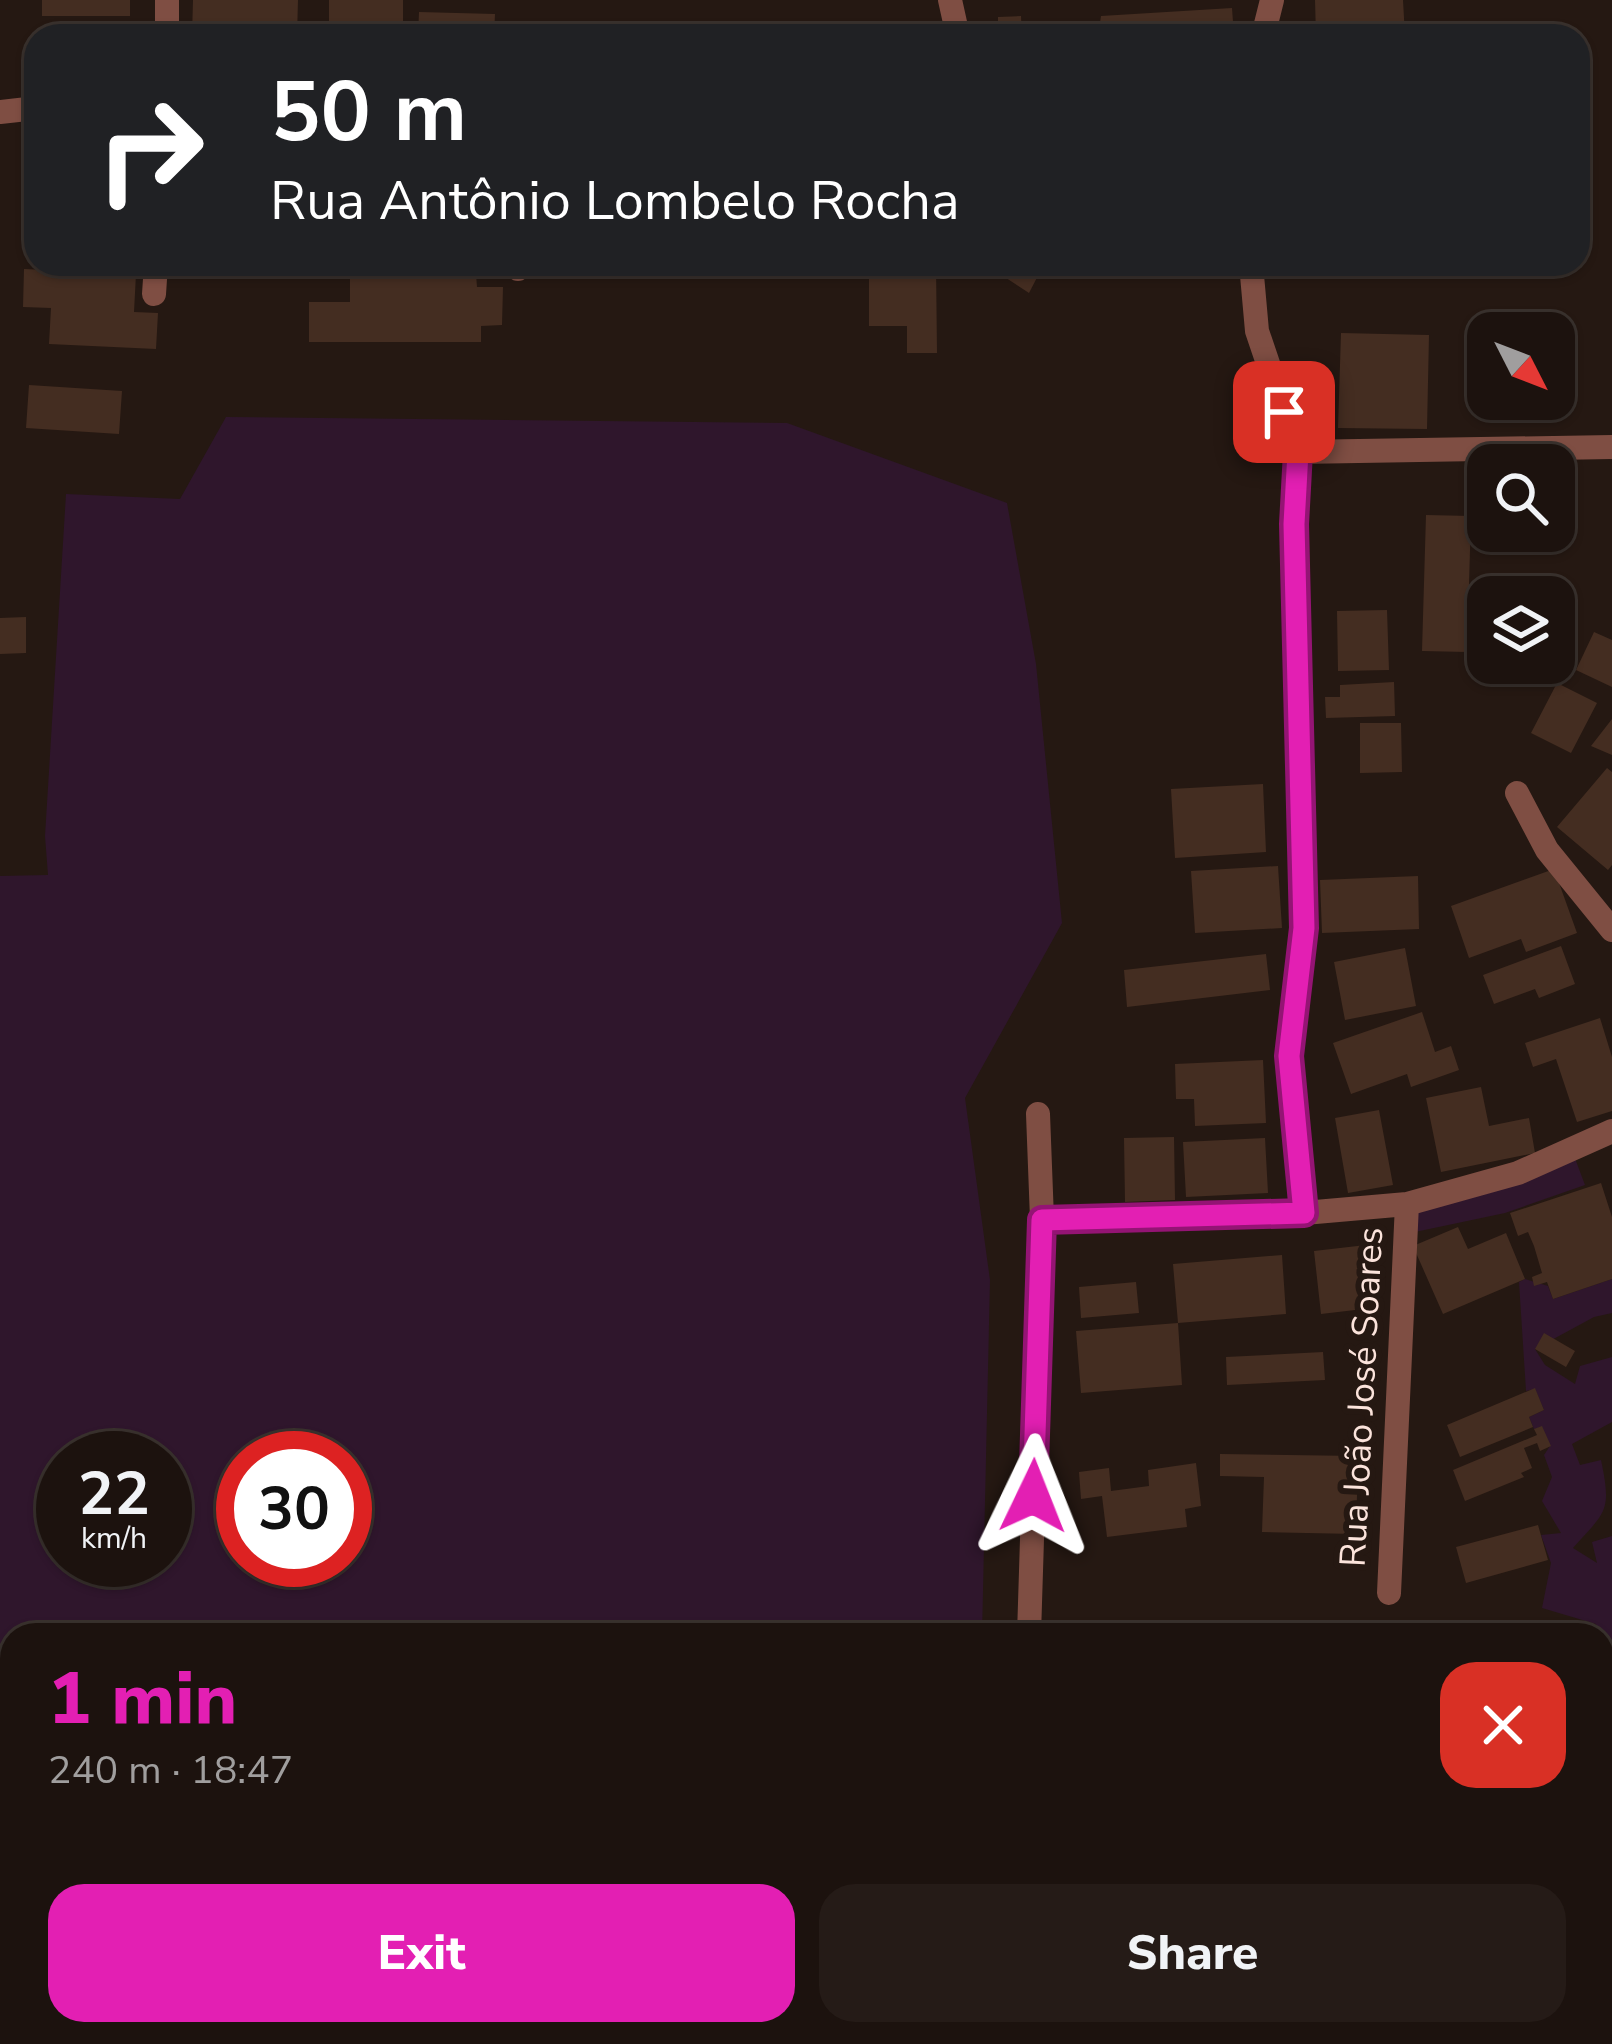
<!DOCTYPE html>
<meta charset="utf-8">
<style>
:root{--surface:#1c120e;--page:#251b17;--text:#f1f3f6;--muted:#a09e9e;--line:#3a322e;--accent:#e31fb3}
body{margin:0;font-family:"Nunito Sans",sans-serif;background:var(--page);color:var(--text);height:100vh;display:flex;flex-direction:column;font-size:45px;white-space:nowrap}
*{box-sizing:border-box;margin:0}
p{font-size:39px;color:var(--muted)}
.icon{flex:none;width:66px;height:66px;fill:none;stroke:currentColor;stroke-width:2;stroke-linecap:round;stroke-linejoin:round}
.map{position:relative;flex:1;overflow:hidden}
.side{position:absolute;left:0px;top:1623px;width:1614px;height:423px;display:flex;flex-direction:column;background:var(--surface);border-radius:36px 36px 0 0;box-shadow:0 3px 9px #0004,0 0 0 3px var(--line)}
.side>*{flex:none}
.guide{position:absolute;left:24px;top:24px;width:1566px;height:252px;border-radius:36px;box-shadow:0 3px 9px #0004,0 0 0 3px var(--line);background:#202124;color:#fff;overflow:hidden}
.needle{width:78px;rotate:132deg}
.fabs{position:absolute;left:1467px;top:312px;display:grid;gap:24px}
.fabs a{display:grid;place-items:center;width:108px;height:108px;border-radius:24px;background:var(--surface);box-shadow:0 3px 9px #0004,0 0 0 3px var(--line);font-size:60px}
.speed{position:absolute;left:36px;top:1431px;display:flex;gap:24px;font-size:60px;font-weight:700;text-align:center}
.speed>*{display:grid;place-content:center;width:156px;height:156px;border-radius:50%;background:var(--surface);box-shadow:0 3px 9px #0004,0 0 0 3px var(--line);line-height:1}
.speed small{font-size:30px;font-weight:400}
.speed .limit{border:18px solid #d22;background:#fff;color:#111}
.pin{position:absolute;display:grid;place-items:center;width:102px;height:102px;color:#fff;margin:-51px;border-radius:24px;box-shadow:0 6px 18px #0006}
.me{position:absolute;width:132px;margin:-66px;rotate:2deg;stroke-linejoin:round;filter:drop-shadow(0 0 9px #0008)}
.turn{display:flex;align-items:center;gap:42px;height:252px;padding:0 48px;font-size:54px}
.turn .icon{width:156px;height:156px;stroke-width:2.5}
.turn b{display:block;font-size:84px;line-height:102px}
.round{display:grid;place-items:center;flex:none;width:126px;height:126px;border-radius:36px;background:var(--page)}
.summary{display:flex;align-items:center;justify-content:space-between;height:204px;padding:0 48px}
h1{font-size:72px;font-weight:800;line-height:90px;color:var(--accent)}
.button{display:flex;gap:24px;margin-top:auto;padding:24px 48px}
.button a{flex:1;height:138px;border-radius:36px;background:var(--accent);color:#fff;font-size:48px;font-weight:800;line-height:138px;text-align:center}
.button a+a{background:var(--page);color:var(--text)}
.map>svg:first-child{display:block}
.green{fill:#2f162c;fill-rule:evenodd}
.building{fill:#442d21}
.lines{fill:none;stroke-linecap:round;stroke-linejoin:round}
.path{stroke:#ab3fa2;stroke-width:8;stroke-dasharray:6 9;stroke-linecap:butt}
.street{stroke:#7f4e43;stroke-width:24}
.rail-casing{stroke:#e31fb3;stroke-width:14}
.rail{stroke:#251812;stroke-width:9;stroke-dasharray:27;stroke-linecap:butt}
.route-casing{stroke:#941474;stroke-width:30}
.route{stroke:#e31fb3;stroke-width:21}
.labels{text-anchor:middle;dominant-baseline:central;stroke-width:12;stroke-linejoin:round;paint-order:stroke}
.street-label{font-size:36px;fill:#fbe3db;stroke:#251812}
</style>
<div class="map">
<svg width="1612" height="2044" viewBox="0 0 1612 2044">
<rect width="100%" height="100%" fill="#251812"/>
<path class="green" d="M226 417 787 423 1007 503 1036 664 1062 923 965 1098 990 1280 982 1635H12V2034H677L671 2044H0V876L48 875 45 836 66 494 180 499ZM165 1458V1560H63V1458ZM345 1458V1560H243V1458Z
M1573 1153 1585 1185 1505 1213 1415 1232 1410 1218 1426 1205Z
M1525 1279 1548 1286 1553 1299 1612 1279V1313L1594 1317 1535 1349 1545 1365 1575 1384 1580 1366 1612 1357V1422L1572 1444 1580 1465 1601 1460C1612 1512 1606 1511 1573 1548L1597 1563 1592 1542 1612 1536V1828L1602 1834V1635H1598L1596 1624 1542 1608 1551 1563 1541 1535 1561 1533 1542 1501 1552 1477 1544 1455 1550 1446 1542 1427 1534 1429 1529 1417 1544 1410 1535 1389 1526 1391 1519 1282Z"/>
<path class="building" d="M42 0H130V16H42Z
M193 0H298L297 36H192Z
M329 0H403V36H329Z
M1315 0H1403L1405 36H1316Z
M1232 8 1234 36H1098L1101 16Z
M419 12 495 14 494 36H418Z
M1021 16 1022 36H998V17Z
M189 264H314V268L249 271 189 268Z
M869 264H936L937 353H907V326H869Z
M1005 264H1044L1029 293 1000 274Z
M24 269 136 274 134 312 158 313 156 349 49 344 51 308 23 307Z
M350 274H476L477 287H503L502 325 481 326V342H309V302H350Z
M1341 333 1429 335 1427 429 1338 428Z
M29 385 122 391 119 434 26 428Z
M1426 515 1471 516 1467 652 1422 651Z
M1387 610 1389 670 1338 671 1337 611Z
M26 617V653L0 654V618Z
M1594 632 1612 640V687L1576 670Z
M1394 682 1395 716 1326 718 1325 697H1340V685Z
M1557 683 1597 703 1571 753 1531 733Z
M1612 719V755L1591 746Z
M1360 723H1401L1402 772 1360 773Z
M1607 768 1612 772V865L1608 870 1557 827Z
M1263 784 1266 852 1175 858 1171 789Z
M1278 866 1282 928 1195 933 1191 871Z
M1554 869 1577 933 1526 952 1521 939 1469 958 1451 906Z
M1418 876 1419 929 1322 933 1320 880Z
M1561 946 1575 984 1539 998 1535 989 1494 1004 1483 975Z
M1405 948 1416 1006 1345 1020 1334 962Z
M1266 954 1270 990 1127 1007 1124 970Z
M1422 1012 1435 1052 1451 1046 1459 1070 1411 1087 1407 1074 1351 1094 1333 1043Z
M1600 1018 1612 1057V1111L1577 1122 1556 1059 1533 1067 1525 1043Z
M1263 1060 1266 1123 1195 1126 1194 1099H1176L1175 1064Z
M1481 1087 1489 1126 1529 1118 1535 1153 1441 1172 1426 1098Z
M1379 1110 1393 1185 1348 1193 1335 1118Z
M1174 1137 1175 1200 1125 1202 1124 1138Z
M1265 1138 1268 1193 1186 1197 1183 1142Z
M1601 1183 1612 1217V1279L1553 1299 1547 1282 1534 1286 1532 1277 1542 1273 1534 1246 1528 1232 1518 1236 1510 1213Z
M1458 1227 1468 1249 1506 1233 1525 1279 1443 1314 1413 1246Z
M1366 1245 1372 1308 1321 1314 1314 1251Z
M1282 1255 1286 1314 1178 1323 1173 1264Z
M1136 1282 1139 1313 1081 1318 1079 1287Z
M1178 1323 1182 1385 1081 1393 1076 1331Z
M1544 1333 1575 1351 1566 1367 1535 1349Z
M1323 1352 1325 1380 1227 1385 1226 1357Z
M1535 1388 1544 1410 1529 1417 1533 1427 1460 1457 1447 1425Z
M1542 1426 1551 1446 1540 1451 1537 1443 1524 1448 1532 1468 1521 1473 1524 1477 1465 1501 1453 1470 1537 1435 1534 1429Z
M1220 1454 1358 1456 1356 1534 1262 1532 1264 1477 1220 1476Z
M1196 1463 1201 1506 1185 1509 1187 1527 1107 1537 1102 1496 1081 1499 1079 1472 1109 1468 1111 1491 1149 1486 1148 1470Z
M1538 1525 1548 1560 1466 1583 1456 1547Z
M802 2034H858L837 2044H798L795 2037Z"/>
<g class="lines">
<path class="path" d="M1602 1885 1612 1882"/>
<path class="street" d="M950 0 958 36
M167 36V0
M1263 36 1272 0
M0 112 36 108
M518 264V269
M1251 264 1257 331 1298 452 1294 523 1304 928 1289 1056 1304 1213
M154 294 156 264
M1298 452 1612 447
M1517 793 1547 850 1612 930
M1042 1219 1304 1213 1407 1204 1518 1173 1612 1131
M1389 1593 1407 1204
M1029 1635 1042 1219 1038 1114
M1345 2034 1384 2044
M1205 2044 1217 2034"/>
<g class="rail-casing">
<path id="rail" d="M1602 1968 1612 1965
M718 2044 728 2034"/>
</g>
<use href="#rail" class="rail"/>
</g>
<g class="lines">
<g class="route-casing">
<path id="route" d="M1033 1496 1042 1220 1304 1213 1289 1056 1304 928 1294 524 1298 452 1284 412"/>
</g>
<use href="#route" class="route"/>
</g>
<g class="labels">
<g class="street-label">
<text transform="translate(1362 1397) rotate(-87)">Rua João José Soares</text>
</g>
</g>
</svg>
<div class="fabs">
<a><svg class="needle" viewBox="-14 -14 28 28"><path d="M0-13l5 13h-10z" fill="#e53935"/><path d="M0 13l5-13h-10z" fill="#a09e9e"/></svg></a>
<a><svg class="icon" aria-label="search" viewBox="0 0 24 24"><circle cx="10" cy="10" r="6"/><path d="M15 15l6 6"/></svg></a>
<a><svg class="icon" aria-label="layers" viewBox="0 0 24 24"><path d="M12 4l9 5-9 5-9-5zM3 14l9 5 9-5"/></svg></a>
</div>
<div class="speed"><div>22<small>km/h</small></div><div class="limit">30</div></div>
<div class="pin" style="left:1284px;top:412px;background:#d93025"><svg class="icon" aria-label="arrive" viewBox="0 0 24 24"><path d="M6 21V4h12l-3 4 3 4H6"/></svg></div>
<svg class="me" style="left:1033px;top:1496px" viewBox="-20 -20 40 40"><path d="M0-17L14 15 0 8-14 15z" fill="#e31fb3" stroke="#fff" stroke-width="4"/></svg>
<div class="guide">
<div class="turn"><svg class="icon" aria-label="right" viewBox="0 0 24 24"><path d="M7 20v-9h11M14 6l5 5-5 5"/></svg><div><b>50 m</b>Rua Antônio Lombelo Rocha</div></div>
</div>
<section class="side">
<div class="summary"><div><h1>1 min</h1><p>240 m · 18:47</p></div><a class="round" style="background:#d93025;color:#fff"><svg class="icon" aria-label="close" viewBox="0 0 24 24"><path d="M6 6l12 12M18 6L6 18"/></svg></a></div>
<div class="button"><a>Exit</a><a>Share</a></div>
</section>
</div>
